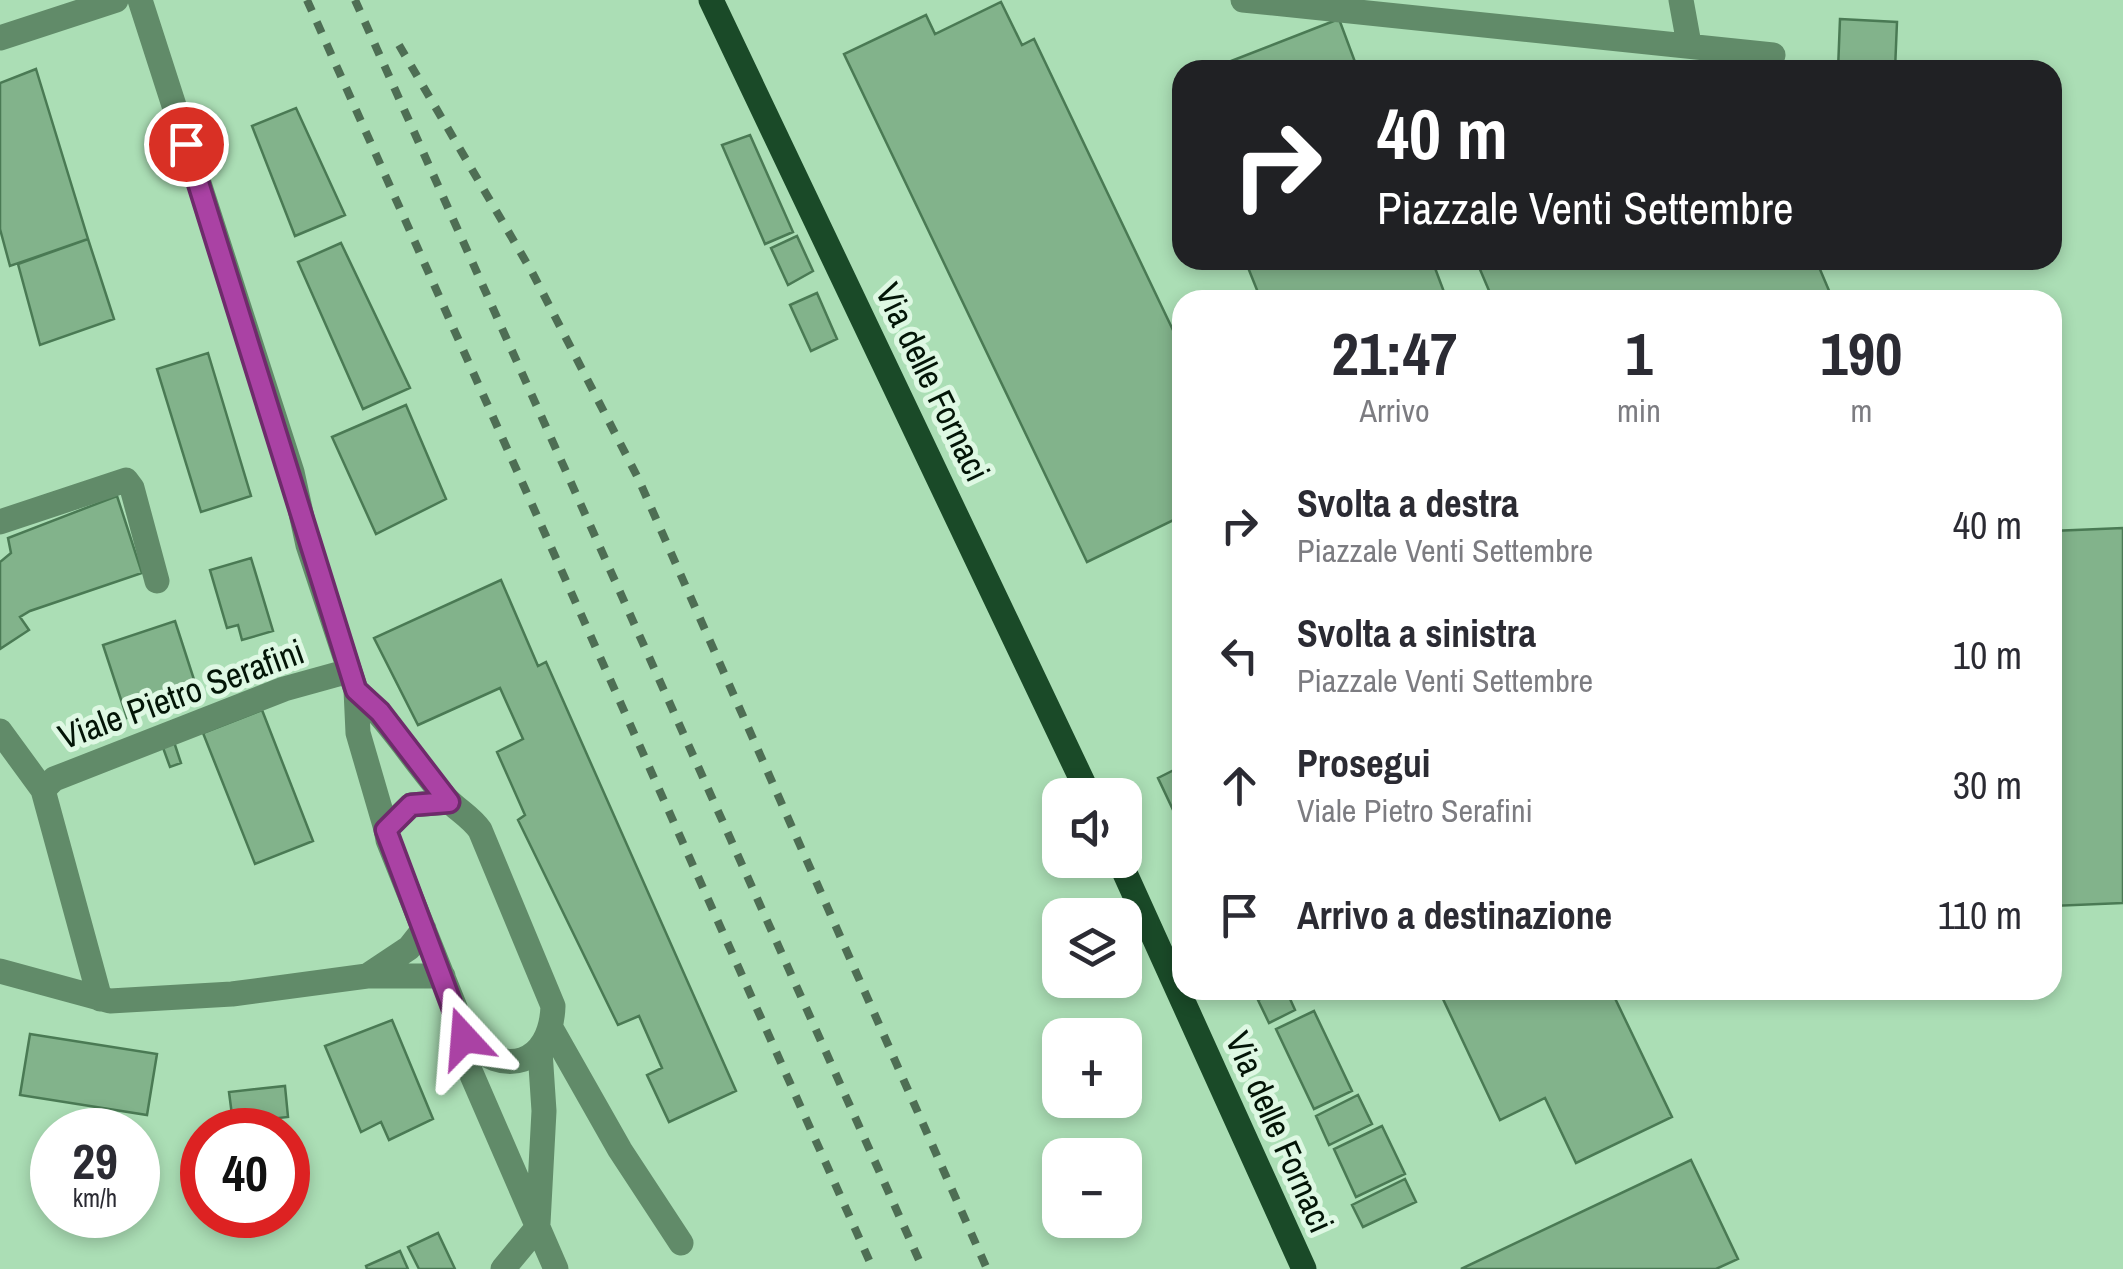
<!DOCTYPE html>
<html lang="it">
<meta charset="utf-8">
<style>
:root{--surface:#fff;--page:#f7f7f7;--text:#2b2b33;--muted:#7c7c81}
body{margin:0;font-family:"Archivo Narrow",sans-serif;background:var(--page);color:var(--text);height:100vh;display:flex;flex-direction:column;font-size:38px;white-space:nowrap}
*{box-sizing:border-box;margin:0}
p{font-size:32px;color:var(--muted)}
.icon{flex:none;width:55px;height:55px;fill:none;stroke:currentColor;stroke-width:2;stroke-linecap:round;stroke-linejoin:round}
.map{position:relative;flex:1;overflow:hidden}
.side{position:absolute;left:1172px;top:290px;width:890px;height:710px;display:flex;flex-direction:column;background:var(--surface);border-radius:30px;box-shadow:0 5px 15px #0003}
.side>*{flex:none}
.banner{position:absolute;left:1172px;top:60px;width:890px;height:210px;border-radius:30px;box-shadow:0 5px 15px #0003;background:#202124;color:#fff;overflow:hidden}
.tools{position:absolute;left:1042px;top:778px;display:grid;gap:20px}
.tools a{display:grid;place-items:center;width:100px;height:100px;border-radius:20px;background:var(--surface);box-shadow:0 5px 15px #0003;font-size:50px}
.speed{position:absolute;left:30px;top:1108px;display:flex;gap:20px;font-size:50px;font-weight:700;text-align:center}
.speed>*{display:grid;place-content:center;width:130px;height:130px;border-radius:50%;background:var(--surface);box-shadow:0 5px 15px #0003;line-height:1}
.speed small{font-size:25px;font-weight:400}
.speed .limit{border:15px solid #d22;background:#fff;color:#111}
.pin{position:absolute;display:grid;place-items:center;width:85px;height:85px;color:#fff;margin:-42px;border:5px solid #fff;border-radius:50%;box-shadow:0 2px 10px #0007}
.me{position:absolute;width:110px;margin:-55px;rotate:341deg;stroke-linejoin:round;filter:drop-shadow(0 0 8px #0008)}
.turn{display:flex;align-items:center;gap:35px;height:210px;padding:0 40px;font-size:45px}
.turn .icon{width:130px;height:130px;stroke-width:2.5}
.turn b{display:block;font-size:70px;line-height:85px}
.eta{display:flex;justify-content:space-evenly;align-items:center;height:170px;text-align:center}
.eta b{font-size:60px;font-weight:700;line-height:70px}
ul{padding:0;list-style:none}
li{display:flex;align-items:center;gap:30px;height:130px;padding:0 40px}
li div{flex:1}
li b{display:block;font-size:38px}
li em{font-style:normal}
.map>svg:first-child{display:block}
.building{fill:#82b38b;stroke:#4a7a54;stroke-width:2.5}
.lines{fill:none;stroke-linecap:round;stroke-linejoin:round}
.minor{stroke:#618b69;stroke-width:25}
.major{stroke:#1a4a28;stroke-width:25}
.rail{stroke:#4e6e54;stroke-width:8;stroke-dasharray:12 12;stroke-linecap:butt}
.route-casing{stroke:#6e2b6b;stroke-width:25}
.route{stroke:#aa42a4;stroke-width:18}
.labels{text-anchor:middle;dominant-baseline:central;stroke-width:10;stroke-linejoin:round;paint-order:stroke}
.street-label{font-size:35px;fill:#031507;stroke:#def8e3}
</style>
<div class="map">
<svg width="2123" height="1269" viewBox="0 0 2123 1269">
<rect width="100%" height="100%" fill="#abdeb5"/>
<path class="building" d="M1001 2 1022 45 1034 39 1182 349V516L1087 562 844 54 926 15 935 34Z
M1339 19 1358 70H1208Z
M1840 19 1897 22 1895 70H1838Z
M36 69 88 239 10 266 0 229V83Z
M296 108 345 215 295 236 252 126Z
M750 135 793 232 765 244 722 145Z
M797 236 813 271 788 285 771 248Z
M88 239 114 319 40 345 18 264Z
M341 243 410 388 363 409 298 262Z
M1245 260H1432L1447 300H1261Z
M1476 260H1816L1833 300H1493Z
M817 293 837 339 811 351 790 305Z
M208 353 251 496 201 512 157 369Z
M406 405 446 499 376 534 332 437Z
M117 496 142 573 30 611 20 617 29 630 0 649V562L11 553 8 538Z
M2123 528V903L2052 906V531Z
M251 558 273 631 242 640 238 625 227 628 210 570Z
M501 580 538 666 546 662 736 1091 669 1122 647 1075 662 1068 639 1016 618 1025 518 820 525 815 497 752 523 739 500 688 418 725 374 638Z
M175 621 199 695 127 718 103 645Z
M262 710 313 841 255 864 203 733Z
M174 742 181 763 170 767 162 745Z
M1182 766V829L1158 778Z
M1279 990H1286L1295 1010 1269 1023 1258 1000Z
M1463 990H1611L1672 1117 1576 1163 1545 1098 1500 1120 1443 999Z
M1314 1011 1352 1091 1314 1109 1276 1029Z
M392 1020 433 1119 389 1140 381 1122 361 1132 325 1046Z
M30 1034 157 1054 147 1115 20 1095Z
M285 1086 288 1117 233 1123 229 1092Z
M1358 1095 1372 1124 1329 1145 1316 1116Z
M1382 1126 1405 1174 1356 1197 1334 1149Z
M1691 1160 1738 1259 1716 1269H1461Z
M1405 1179 1416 1202 1363 1227 1352 1205Z
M438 1233 455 1269H419L408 1247Z
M400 1251 408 1269H367L366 1266Z"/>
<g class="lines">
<path class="minor" d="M140 0 292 472 308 545 356 690 358 733 386 829
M1243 0 1773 55
M1681 0 1689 44
M0 38 116 0
M0 522 126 480 132 488 157 581
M356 690C391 723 415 763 446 798 457 810 470 816 480 830L553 1006C551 1065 504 1079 464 1038
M0 731 43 790
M449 802 411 805 386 829 388 840 456 1010 468 1066 556 1269
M0 971 110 1001 232 994 367 976H443
M367 976 409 948 424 929
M100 999 43 790 54 779 284 689 349 671
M552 1030 620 1150 681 1243
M538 1223 544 1111 540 1051
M503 1269 537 1228"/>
<path class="major" d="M711 0 1089 795
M1119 860 1304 1269"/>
<path class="rail" d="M307 0 873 1269
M355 0 923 1269
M399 45 532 272 638 478 987 1269"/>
</g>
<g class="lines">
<g class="route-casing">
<path id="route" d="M186 144 356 690 380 712 449 802 411 805 386 830 464 1038"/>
</g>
<use href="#route" class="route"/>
</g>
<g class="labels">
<g class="street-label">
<text transform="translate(933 382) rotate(64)">Via delle Fornaci</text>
<text transform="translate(181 694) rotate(-20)">Viale Pietro Serafini</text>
<text transform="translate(1280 1132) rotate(66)">Via delle Fornaci</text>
</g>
</g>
</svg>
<div class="tools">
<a><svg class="icon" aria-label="sound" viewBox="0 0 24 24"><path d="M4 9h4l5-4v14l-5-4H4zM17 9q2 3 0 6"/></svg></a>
<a><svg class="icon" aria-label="layers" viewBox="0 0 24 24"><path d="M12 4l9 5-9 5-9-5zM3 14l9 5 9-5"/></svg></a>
<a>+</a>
<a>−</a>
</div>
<div class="speed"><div>29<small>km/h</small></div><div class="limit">40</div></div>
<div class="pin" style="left:186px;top:144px;background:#d93025"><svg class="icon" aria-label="arrive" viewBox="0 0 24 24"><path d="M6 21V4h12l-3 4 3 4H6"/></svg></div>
<svg class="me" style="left:464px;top:1038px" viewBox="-20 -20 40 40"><path d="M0-17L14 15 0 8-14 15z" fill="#aa42a4" stroke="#fff" stroke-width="4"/></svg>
<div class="banner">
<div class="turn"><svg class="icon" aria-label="right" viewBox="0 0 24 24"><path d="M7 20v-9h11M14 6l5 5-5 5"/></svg><div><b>40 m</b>Piazzale Venti Settembre</div></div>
</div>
<section class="side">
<div class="eta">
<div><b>21:47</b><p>Arrivo</p></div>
<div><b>1</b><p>min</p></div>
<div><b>190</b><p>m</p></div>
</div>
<ul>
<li><svg class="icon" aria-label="right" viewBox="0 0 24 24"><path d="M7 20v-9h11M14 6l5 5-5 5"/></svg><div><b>Svolta a destra</b><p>Piazzale Venti Settembre</p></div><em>40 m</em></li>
<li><svg class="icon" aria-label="left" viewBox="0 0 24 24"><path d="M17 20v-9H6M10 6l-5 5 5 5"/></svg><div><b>Svolta a sinistra</b><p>Piazzale Venti Settembre</p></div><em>10 m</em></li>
<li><svg class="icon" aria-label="ahead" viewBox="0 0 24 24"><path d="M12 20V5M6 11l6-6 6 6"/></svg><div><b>Prosegui</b><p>Viale Pietro Serafini</p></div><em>30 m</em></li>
<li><svg class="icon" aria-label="arrive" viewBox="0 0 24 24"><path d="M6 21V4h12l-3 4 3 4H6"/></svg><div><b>Arrivo a destinazione</b></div><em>110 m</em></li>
</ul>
</section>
</div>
